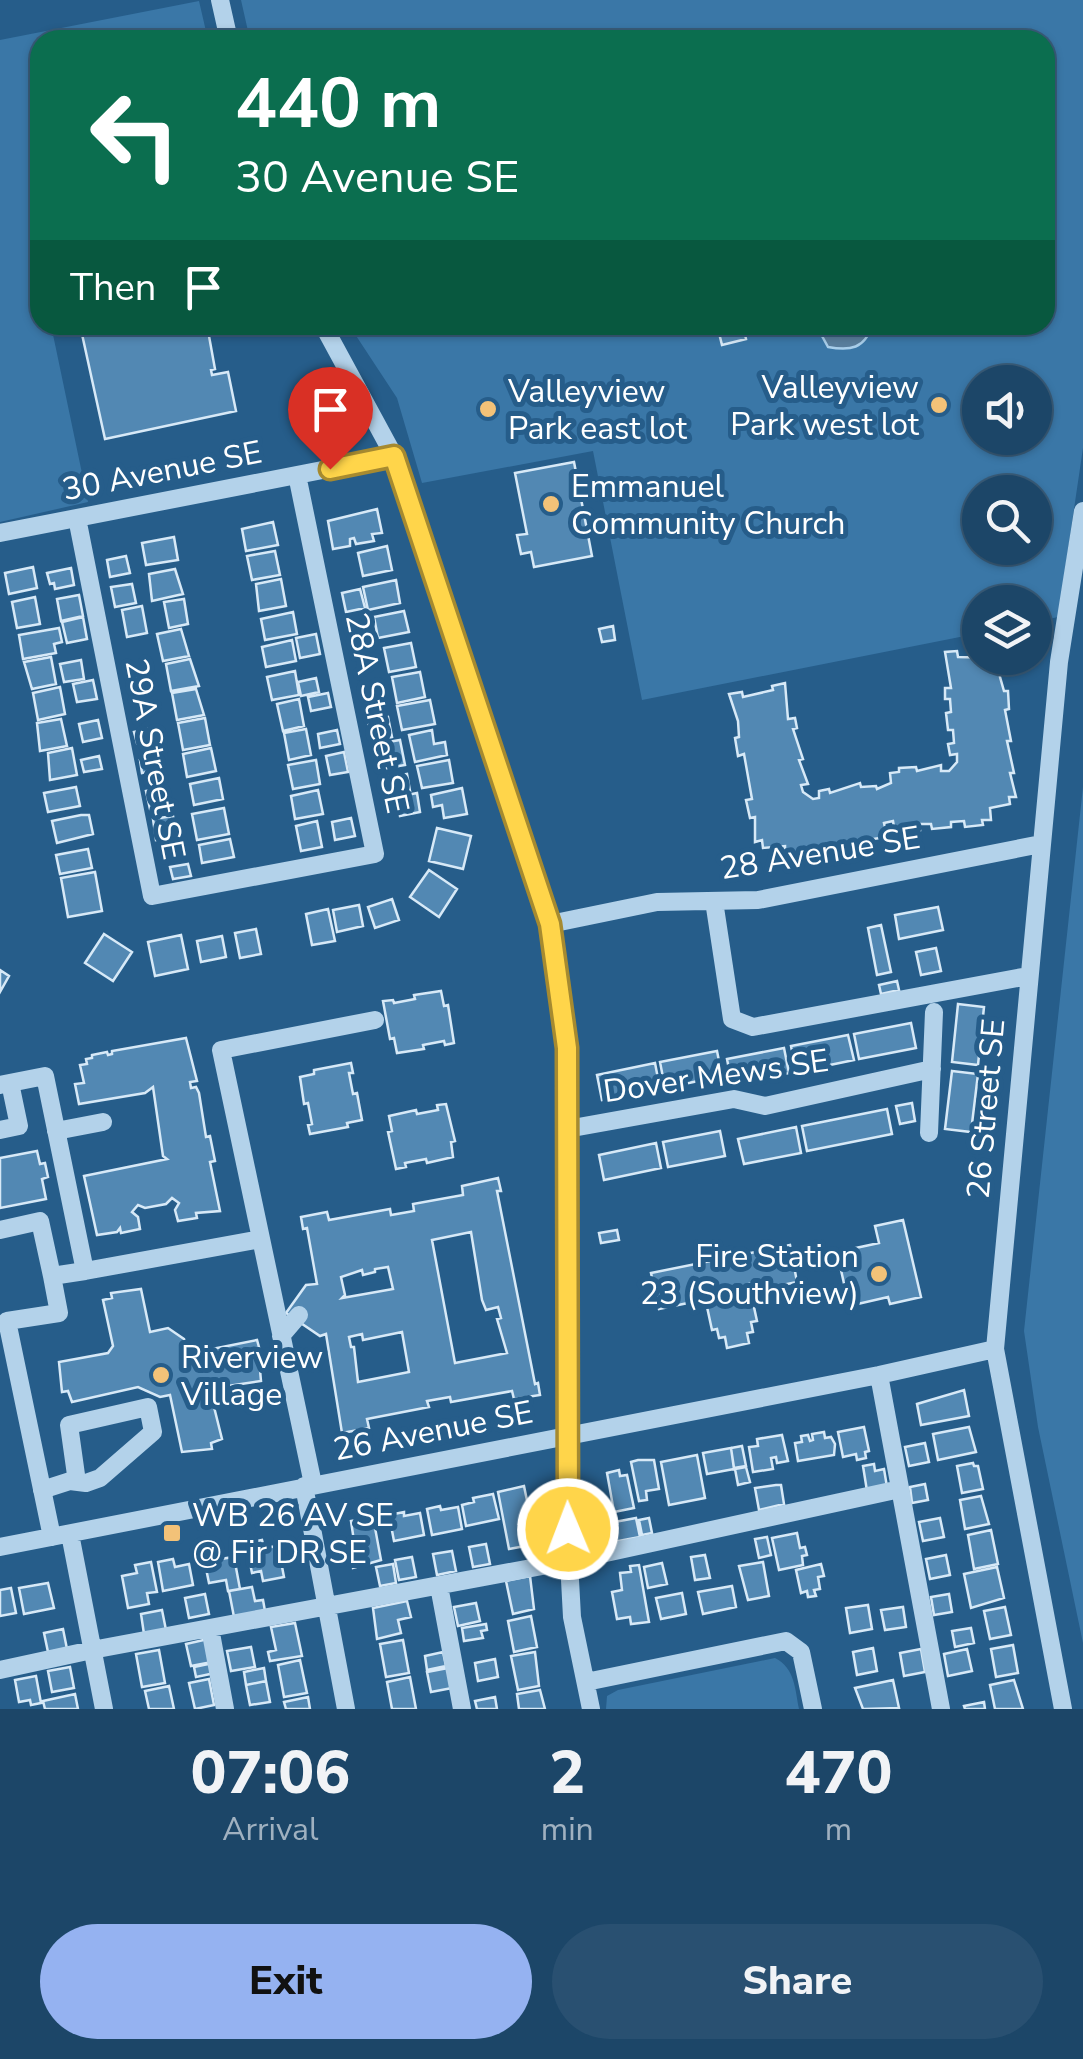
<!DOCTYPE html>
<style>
:root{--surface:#1c4668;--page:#295071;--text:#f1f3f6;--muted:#a0b1c0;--line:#3a5e7c;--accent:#95b2f1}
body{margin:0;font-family:"Nunito Sans",sans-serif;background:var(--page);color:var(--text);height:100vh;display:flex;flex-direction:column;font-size:38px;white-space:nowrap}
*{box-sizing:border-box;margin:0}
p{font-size:32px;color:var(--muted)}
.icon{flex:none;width:55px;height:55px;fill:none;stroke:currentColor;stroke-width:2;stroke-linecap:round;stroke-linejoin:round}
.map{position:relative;height:1709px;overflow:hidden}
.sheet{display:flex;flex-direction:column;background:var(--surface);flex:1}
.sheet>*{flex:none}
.guide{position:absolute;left:30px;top:30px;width:1025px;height:305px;border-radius:30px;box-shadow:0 2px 8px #0004,0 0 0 2px var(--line);background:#0b6e4f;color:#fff;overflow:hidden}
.fabs{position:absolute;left:962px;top:365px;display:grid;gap:20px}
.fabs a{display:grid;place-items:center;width:90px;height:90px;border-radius:50%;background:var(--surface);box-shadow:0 2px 8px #0004,0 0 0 2px var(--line);font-size:50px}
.pin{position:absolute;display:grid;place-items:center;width:85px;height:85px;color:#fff;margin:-102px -42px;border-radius:50% 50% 50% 0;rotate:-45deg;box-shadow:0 0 10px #0007}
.pin .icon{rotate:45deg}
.me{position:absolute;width:110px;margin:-55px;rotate:359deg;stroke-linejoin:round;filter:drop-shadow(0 0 8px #0008)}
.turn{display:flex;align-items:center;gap:35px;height:210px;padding:0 40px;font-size:45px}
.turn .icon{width:130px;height:130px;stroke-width:2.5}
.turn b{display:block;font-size:70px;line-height:85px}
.then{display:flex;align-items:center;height:95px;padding:0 40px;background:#0003;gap:20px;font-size:38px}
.eta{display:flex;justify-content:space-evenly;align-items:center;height:170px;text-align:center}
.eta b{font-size:60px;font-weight:800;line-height:70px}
.action{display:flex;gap:20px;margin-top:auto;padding:20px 40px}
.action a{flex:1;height:115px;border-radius:60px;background:var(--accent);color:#111;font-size:40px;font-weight:800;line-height:115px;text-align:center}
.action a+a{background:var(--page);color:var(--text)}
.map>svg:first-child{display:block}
.park{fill:#3a77a7;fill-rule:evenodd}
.water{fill:#597e9d;stroke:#a8ceea;stroke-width:2.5}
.building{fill:#5288b3;stroke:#d7e9f7;stroke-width:2.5;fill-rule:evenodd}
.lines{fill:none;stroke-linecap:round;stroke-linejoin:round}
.minor{stroke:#b3d2ea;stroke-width:18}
.route-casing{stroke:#a68a30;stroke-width:25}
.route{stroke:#ffd54a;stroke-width:18}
.poi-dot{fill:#f3c278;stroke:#265d8a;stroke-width:4}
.labels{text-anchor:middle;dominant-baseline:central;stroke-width:10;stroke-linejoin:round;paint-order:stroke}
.poi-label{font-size:32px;fill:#fff;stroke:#265d8a;text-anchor:start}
.street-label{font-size:32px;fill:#fff;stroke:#265d8a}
</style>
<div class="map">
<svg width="1083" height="1709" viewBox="0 0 1083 1709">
<rect width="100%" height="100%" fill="#265d8a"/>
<path class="park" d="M241 0H1083V448L1058 617 1035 622V602H980V633L642 700 593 451 422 483 397 398 349 325H1045V40H250ZM980 382H1035V438H980ZM980 492H1035V548H980Z
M199 1 208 40H40V244L35 245 40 269V325H51L88 502 0 522V40Z
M1083 787V1643L1038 1427 1024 1331Z
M775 1658C795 1668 795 1689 799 1709H606L607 1696 618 1690Z"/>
<path class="water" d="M816 325H872C865 349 850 351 828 347Z"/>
<path class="building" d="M80 325H207L215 369 211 370 212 375 228 372 236 411 105 439Z
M717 325H743L746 339 722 345Z
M574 462 592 556 534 567 531 552 521 554 517 535 527 534 515 473Z
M377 509 382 533 372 534 374 541 356 544 354 538 350 539V546L333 549 328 521Z
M273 522 278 545 246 551 242 529Z
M174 537 178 560 146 565 142 543Z
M387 546 392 570 363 576 358 553Z
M275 551 280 575 252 580 247 556Z
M126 556 130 573 110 577 107 560Z
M33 567 37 588 9 594 5 573Z
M71 568 74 585 55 589 54 583 50 584 47 573Z
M175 569 183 594 152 601 149 574Z
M281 579 286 606 259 611 256 584Z
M396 580 400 603 368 610 363 587Z
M132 584 136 603 115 607 111 587Z
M360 589 365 608 346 612 342 593Z
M79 595 83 616 61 621 57 599Z
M35 597 40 624 17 628 12 602Z
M184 599 188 624 169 628 164 602Z
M142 606 147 633 127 637 122 610Z
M404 611 409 632 378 638 374 617Z
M293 612 297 634 265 640 261 619Z
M83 617 87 639 67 643 62 622Z
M613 626 615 640 602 642 599 629Z
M59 628 62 642 54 644 56 653 23 659 19 635Z
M181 629 189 656 163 661 157 634Z
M372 632 375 646 355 650 353 635Z
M316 634 320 654 300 658 296 638Z
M292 640 296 661 266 667 262 647Z
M411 643 416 667 389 672 384 648Z
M957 651 958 657 1002 658 1003 663H999L1000 677 1004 691H1008L1009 709 1005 710 1011 741H1007L1014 773H1010L1016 797H1009L1010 804 990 808 991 820H982L983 825 965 827 964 821 951 822V827L932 829 931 824H919L920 830 901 831V826L894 827 893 821 884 823 887 837 873 839 874 844 857 847 855 842 843 845 844 850 820 855 819 850 811 851 813 856 795 860 793 856 785 858V846L763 848 762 840 755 842V817L750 818 746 800 752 799 744 754 738 756 735 738 739 737 738 721 729 694 742 692 743 697 773 690 772 686 785 683 788 719 795 718 797 728 793 729 803 759 799 760 808 784 801 785 803 792 813 799 819 798V791L829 789 830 793 860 783 861 787 876 786 877 789 891 783 890 773 899 772V768L916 767 917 771 941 765V771H949L957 762V754L950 755 948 744 954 743 953 730H948L946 713 951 712 950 699H945V688H951L945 652Z
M51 657 56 684 32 689 24 662Z
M190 659 199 686 171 691 166 664Z
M81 660 84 679 64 682 60 664Z
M146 667 149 684 131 687 128 671Z
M295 671 299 695 272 700 267 677Z
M420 672 425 697 397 703 392 677Z
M316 678 319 692 301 696 298 682Z
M93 680 97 699 77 702 73 684Z
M60 687 65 714 38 720 33 693Z
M196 689 204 715 177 720 172 693Z
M328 693 331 707 311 711 308 697Z
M299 699 304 726 283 731 277 704Z
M430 700 435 724 402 730 397 706Z
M388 717 392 737 372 741 368 721Z
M205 718 210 745 183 750 178 723Z
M61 719 67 746 40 751 37 723Z
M98 720 102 738 83 742 79 724Z
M153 728 155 739 137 743 134 732Z
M306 729 311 755 289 760 284 733Z
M337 730 340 744 320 748 318 734Z
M432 730 434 744 445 742 447 755 415 762 409 735Z
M400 740 405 765 387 768 382 743Z
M72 748 77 775 50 780 48 753Z
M211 748 216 771 187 777 183 754Z
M344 752 348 772 330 775 326 756Z
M99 756 102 769 84 772 81 760Z
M160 756 162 769 142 773 140 760Z
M316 760 320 784 293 789 288 765Z
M449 760 453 783 422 788 417 766Z
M407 774 410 791 392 794 389 777Z
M219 778 223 799 194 805 190 784Z
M76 787 80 806 48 812 44 793Z
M166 787 169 805 150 809 146 791Z
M462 788 467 814 444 818 442 805 433 807 431 795Z
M318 790 323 814 295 819 291 796Z
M417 793 420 812 400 816 397 797Z
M224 808 229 834 197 840 192 814Z
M81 815H89L93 834 57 843 52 821Z
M173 816 177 836 156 840 153 819Z
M351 818 355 836 335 840 332 822Z
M317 821 322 847 301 851 296 826Z
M437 828 471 836 463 869 429 861Z
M230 839 234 857 202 863 199 845Z
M88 849 92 868 60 874 56 855Z
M188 864 191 876 173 879 170 867Z
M429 870 457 889 439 917 410 897Z
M95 872 102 911 68 917 61 878Z
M392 899 399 920 375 928 368 907Z
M359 905 363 926 337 932 333 910Z
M938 907 943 930 899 939 895 915Z
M328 909 335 941 312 945 306 914Z
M881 925 891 972 877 975 868 928Z
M256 929 261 954 240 958 235 933Z
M104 934 132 952 113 981 85 963Z
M181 935 188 969 155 976 148 942Z
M222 936 226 957 201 962 197 941Z
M936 948 941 971 921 975 916 952Z
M0 970 9 976 0 992Z
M897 981 899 990 881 994 879 985Z
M441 991 444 1006 448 1005 454 1043 445 1045 444 1041 423 1045 424 1049 397 1053 394 1038 390 1039 383 1001 393 1000 394 1003 415 999 414 995Z
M958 1004 984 1007 978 1065 952 1062Z
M911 1023 916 1048 859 1059 854 1034Z
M848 1035 854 1060 796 1072 791 1046Z
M186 1038 197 1081 190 1082 191 1088 196 1087 199 1093 206 1137 210 1136 215 1161 210 1162 220 1211 196 1213 197 1218 178 1221 175 1210 179 1203 172 1198 166 1204 145 1208 138 1205 132 1212 138 1217 140 1229 121 1233 120 1228 117 1232 97 1235 84 1176 167 1159 163 1156 153 1087 145 1093 79 1104 75 1084 84 1083 80 1065 87 1064 86 1059 92 1058V1055L107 1052 108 1055 112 1054V1051Z
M784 1048 789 1073 732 1085 727 1059Z
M717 1051 722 1076 665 1088 660 1062Z
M351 1063 353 1073H349L353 1094 357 1093 362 1120 347 1123 348 1127 310 1134 308 1125 312 1124 308 1103 304 1104 300 1077 314 1074V1070Z
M655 1063 660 1089 602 1100 597 1075Z
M952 1071 978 1074 971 1132 945 1129Z
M912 1103 915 1121 900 1124 896 1106Z
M446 1104 455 1141 451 1142 453 1157 427 1163 426 1159 405 1163 406 1167 396 1169 388 1132 392 1131 389 1116 416 1110 417 1114 438 1110 437 1105Z
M887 1109 892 1134 807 1151 802 1126Z
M796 1127 801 1153 744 1164 738 1139Z
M720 1131 725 1156 668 1167 663 1142Z
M656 1143 661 1168 604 1180 599 1155Z
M37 1151 40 1164 45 1163 48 1177 42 1179 46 1199 0 1208V1158Z
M498 1178 501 1191H497L535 1384 538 1383 540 1395 514 1399 512 1391 451 1402 450 1397 427 1401 429 1407 367 1419 369 1428 342 1433 326 1334 320 1336 286 1313 306 1285 317 1284 307 1228 303 1229 301 1217 327 1212 329 1220 390 1209 391 1215 414 1211 413 1204 463 1195 462 1186ZM471 1232 482 1300 486 1310 498 1307 501 1318 497 1319 507 1353 455 1363 432 1240ZM388 1267 393 1289 342 1298 345 1295 341 1277 362 1270 363 1275 375 1272V1269ZM402 1332 409 1372 358 1382 354 1347H351L349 1337 362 1334 363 1340Z
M903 1220 921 1297 890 1304 888 1297 849 1306 837 1252 879 1243 875 1226Z
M617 1230 619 1240 601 1243 599 1233Z
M790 1245 797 1282 768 1288 766 1281 749 1284 757 1321 751 1322 753 1332 747 1333 749 1343 727 1348 725 1337 719 1338 717 1329 712 1330 704 1293 687 1297 688 1303 659 1309 651 1273Z
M141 1289 150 1332 168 1328 184 1339 187 1354 257 1340 265 1369 260 1370 261 1381 215 1388 211 1395 222 1439 211 1443 212 1449 182 1452 170 1395 160 1397 138 1387 72 1402 68 1391 62 1392 59 1362 108 1353 113 1346 103 1300 112 1298 111 1293Z
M964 1390 969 1416 921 1425 917 1404Z
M864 1427 869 1451 865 1452 866 1458 857 1460 856 1454 843 1457 838 1432Z
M969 1427 976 1452 938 1460 933 1434Z
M824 1432 825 1438 831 1437 835 1444 834 1455 798 1461 795 1443 802 1442 801 1436 808 1435 810 1441 813 1440 812 1434Z
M782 1435 788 1461 777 1463 776 1457 771 1458 773 1469 753 1472 749 1447 758 1446 757 1439Z
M925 1443 929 1462 909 1466 905 1447Z
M742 1446 746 1466 734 1468 731 1448Z
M731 1448 734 1469 707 1474 703 1453Z
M697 1455 705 1498 669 1505 661 1462Z
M638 1460H654L659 1489 646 1491 647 1500 639 1501 631 1462Z
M973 1463 974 1466H978L983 1489 962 1493 957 1466Z
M874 1464 875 1471 884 1469 887 1487 867 1491 863 1466Z
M746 1467 750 1482 738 1485 735 1469Z
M619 1470 620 1476 627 1475 634 1508 614 1512 607 1473Z
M925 1484 928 1500 912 1503 910 1487Z
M776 1485H781L784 1504 759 1510 755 1488Z
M524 1486 536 1544 509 1549 498 1492Z
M493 1494 499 1519 466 1526 462 1505 474 1502 473 1498Z
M981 1496 989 1524 965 1529 960 1500Z
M440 1506 441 1510 458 1507 462 1529 432 1535 427 1509Z
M404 1512V1516L420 1513 424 1535 394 1541 389 1515Z
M373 1517 381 1560 353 1568 350 1549 355 1548 351 1521Z
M636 1518 640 1537 613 1542 609 1523Z
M649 1518 652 1533 642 1535 639 1520Z
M940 1518 944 1537 923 1541 919 1522Z
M991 1530 998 1564 974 1569 968 1535Z
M797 1533 800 1548 805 1547 807 1555 802 1556 803 1565 779 1570 772 1538Z
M767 1537 771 1555 759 1558 755 1539Z
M262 1540 264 1548 278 1546 284 1577 263 1581 261 1571 252 1573 246 1543Z
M486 1544 490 1564 473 1567 469 1547Z
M218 1551 220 1559 234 1557 240 1589 228 1591 226 1580 209 1583 203 1554Z
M452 1551 456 1571 437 1575 433 1554Z
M705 1555 710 1578 695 1580 691 1557Z
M946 1555 950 1575 930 1579 926 1559Z
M412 1557 416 1577 399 1580 395 1560Z
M173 1559 175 1567 189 1564 193 1585 163 1591 158 1562Z
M151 1562 157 1592 147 1593 149 1604 128 1608 122 1576 137 1573 135 1565Z
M763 1562 769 1596 748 1600 739 1566Z
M662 1563 667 1584 648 1588 644 1567Z
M393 1564 396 1583 380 1586 376 1567Z
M821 1564 824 1576 818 1577 820 1589 814 1590 816 1596 808 1597 807 1591 801 1593 796 1570Z
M639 1565 649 1622 631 1624 630 1617 617 1619 612 1592 622 1590 620 1573 631 1572 630 1566Z
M997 1567 1004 1598 971 1608 964 1574Z
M530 1576 534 1609 513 1614 506 1581Z
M48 1583 54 1608 24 1614 19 1588Z
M732 1586 736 1607 703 1614 698 1592Z
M252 1587 255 1601 263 1600 265 1611 234 1617 229 1591Z
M11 1588 16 1613 0 1616V1590Z
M682 1593 686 1614 661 1619 656 1598Z
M205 1594 209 1614 189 1618 185 1598Z
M949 1594 952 1612 934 1615 931 1597Z
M407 1601 411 1617 398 1620 401 1633 377 1639 373 1608Z
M476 1603 480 1621 458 1626 454 1607Z
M868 1605 872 1629 850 1633 846 1608Z
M903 1607 906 1627 885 1630 881 1610Z
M1005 1607 1011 1635 990 1639 984 1611Z
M162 1610 166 1630 144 1634 141 1614Z
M531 1616 537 1647 514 1652 508 1621Z
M295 1623 302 1656 270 1661 268 1652 276 1650 271 1627Z
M486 1624 487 1630 481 1631 483 1638 464 1641 462 1628Z
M971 1628 974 1643 955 1647 952 1631Z
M63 1629 67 1649 48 1652 44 1633Z
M208 1639 212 1662 191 1666 186 1644Z
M403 1640 409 1673 386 1677 380 1644Z
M1013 1645 1018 1673 996 1677 991 1649Z
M251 1647 255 1667 231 1671 227 1651Z
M873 1648 877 1671 857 1675 853 1652Z
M921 1649 925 1672 904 1676 900 1653Z
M967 1649 972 1671 948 1676 944 1654Z
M159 1650 165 1683 142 1687 136 1654Z
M443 1652 446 1666 427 1670 425 1656Z
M535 1652 539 1686 518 1690 511 1656Z
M495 1659 498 1677 478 1681 475 1663Z
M300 1660 307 1693 284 1697 278 1665Z
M213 1663 215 1673 196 1677 194 1667Z
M70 1667 74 1688 52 1692 48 1671Z
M264 1668 266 1681 246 1685 244 1672Z
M448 1668 452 1688 431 1692 427 1672Z
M36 1676 41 1703 31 1705 30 1700 19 1702 15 1680Z
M410 1677 416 1709H392L387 1682Z
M209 1679 214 1705 195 1709 189 1683Z
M893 1680 899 1708 863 1709 855 1688Z
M1014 1680 1023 1709H995L990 1685Z
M266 1681 270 1702 250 1705 246 1685Z
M169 1686 174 1709H149L145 1691Z
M540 1690 545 1709H519L517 1694Z
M75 1694 78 1709H45L43 1701Z
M308 1697 310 1709H286L284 1702Z
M495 1697 497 1709H477L475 1701Z
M984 1702 985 1709H965L964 1706Z"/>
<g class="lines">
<path class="minor" d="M220 0 229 40
M323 325 394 456 550 924 567 1048 569 1561 572 1617 591 1709
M77 518 152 896 375 854 297 475
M0 533 394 456
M714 901 732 1019 753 1027 1028 976
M550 924 657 902 758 900 1041 844
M0 1085 45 1076 85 1271 261 1239
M567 1129 734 1099 765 1106 932 1069
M0 1130 19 1126 10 1083
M56 1131 103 1122
M929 1133 934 1012
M0 1230 40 1221 52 1276
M281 1336 299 1315
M879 1375 941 1709
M313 1484 221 1050 375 1020
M304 1486 346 1709
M42 1490 70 1481 86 1483 100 1478 153 1432 148 1407 69 1425 77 1482
M70 1534 104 1709
M52 1537 7 1321 59 1313 52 1276 85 1271
M0 1547 879 1375 995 1349
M439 1586 462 1709
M210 1628 225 1709
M0 1670 92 1650 569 1561 900 1489
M586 1682 786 1641 801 1652 813 1709
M1063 1709 995 1349 1059 662 1083 511"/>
</g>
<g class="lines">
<g class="route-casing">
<path id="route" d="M330 469 394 456 550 924 567 1048 568 1529"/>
</g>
<use href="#route" class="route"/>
</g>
<g class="poi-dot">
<circle cx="939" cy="405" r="10"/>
<circle cx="488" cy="409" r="10"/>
<circle cx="551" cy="504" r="10"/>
<circle cx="879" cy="1274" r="10"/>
<circle cx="161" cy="1375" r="10"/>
<rect x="162" y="1523" width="20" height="20" rx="5"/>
</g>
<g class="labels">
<g class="poi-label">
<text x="919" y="387" text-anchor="end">Valleyview<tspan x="919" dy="37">Park west lot</tspan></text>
<text x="508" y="391">Valleyview<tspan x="508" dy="37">Park east lot</tspan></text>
<text x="571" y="486">Emmanuel<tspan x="571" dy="37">Community Church</tspan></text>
<text x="859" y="1256" text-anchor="end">Fire Station<tspan x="859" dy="37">23 (Southview)</tspan></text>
<text x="181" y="1357">Riverview<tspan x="181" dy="37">Village</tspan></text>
<text x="192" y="1515">WB 26 AV SE<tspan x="192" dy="37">@ Fir DR SE</tspan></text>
</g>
<g class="street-label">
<text transform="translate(162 471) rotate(-11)">30 Avenue SE</text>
<text transform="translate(377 713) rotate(78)">28A Street SE</text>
<text transform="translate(155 759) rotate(79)">29A Street SE</text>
<text transform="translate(820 853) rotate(-9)">28 Avenue SE</text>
<text transform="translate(716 1076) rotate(-8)">Dover Mews SE</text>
<text transform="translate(986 1109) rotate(-85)">26 Street SE</text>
<text transform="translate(433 1431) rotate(-11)">26 Avenue SE</text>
</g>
</g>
</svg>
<div class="fabs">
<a><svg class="icon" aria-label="sound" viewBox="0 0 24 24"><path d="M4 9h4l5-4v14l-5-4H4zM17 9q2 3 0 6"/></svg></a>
<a><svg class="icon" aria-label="search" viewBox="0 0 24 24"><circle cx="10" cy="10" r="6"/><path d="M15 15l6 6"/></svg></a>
<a><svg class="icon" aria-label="layers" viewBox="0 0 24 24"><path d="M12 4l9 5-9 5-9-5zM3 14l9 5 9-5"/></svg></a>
</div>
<div class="pin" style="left:330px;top:469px;background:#d93025"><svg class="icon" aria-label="arrive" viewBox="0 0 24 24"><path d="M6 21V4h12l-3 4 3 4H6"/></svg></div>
<svg class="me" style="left:568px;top:1529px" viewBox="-20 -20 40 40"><circle r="17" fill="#ffd54a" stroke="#fff" stroke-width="3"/><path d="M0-11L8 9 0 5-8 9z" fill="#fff"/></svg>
<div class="guide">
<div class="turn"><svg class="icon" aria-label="left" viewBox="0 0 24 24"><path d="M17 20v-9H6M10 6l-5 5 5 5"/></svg><div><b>440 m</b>30 Avenue SE</div></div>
<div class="then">Then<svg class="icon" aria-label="arrive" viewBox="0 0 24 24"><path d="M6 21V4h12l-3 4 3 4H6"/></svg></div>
</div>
</div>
<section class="sheet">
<div class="eta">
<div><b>07:06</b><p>Arrival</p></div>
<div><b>2</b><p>min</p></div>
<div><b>470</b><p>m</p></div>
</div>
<div class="action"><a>Exit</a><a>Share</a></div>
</section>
